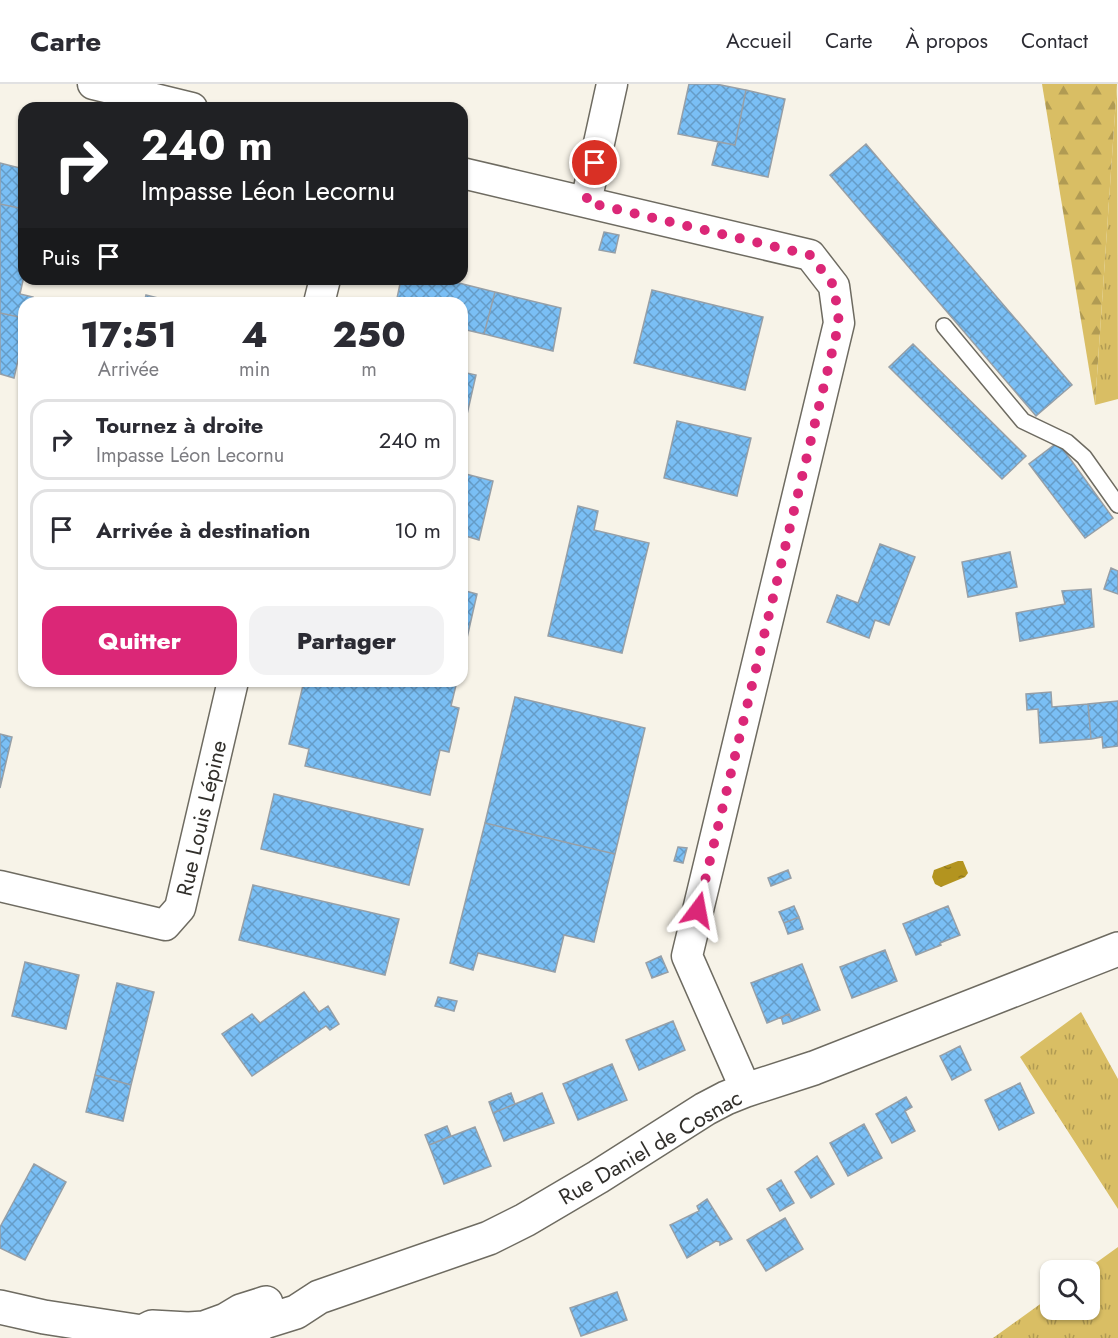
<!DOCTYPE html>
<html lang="fr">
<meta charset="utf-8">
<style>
:root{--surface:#fff;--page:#f2f2f3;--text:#2b2b33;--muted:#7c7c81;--line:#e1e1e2;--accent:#db2777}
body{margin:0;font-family:Jost,sans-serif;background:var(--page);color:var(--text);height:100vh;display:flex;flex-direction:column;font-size:22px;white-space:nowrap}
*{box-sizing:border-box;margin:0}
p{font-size:20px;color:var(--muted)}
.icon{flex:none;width:33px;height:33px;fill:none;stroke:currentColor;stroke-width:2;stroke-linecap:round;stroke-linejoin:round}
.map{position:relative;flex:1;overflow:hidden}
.drawer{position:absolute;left:18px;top:213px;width:450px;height:390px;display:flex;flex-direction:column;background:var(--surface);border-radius:18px;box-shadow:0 2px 4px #0004}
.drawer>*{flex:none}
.top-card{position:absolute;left:18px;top:18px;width:450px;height:183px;border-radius:18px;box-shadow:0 2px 4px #0004;background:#202124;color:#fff;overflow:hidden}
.tools{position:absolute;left:1040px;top:1176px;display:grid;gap:12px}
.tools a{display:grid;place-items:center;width:60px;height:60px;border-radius:12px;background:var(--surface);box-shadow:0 2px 4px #0004;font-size:30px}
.pin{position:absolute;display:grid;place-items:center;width:51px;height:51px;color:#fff;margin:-26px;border:3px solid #fff;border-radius:50%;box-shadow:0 2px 6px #0007}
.me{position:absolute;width:66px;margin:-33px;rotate:13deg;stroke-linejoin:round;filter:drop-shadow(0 0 4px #0008)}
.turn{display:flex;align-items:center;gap:21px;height:126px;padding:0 24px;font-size:27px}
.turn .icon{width:78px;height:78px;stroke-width:2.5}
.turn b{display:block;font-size:42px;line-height:51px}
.then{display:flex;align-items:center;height:57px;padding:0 24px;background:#0003;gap:12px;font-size:22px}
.eta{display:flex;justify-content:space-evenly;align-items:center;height:102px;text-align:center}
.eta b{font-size:36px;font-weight:800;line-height:42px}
.action{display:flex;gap:12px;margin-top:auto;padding:12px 24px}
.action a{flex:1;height:69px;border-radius:18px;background:var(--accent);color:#fff;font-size:24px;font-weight:800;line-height:69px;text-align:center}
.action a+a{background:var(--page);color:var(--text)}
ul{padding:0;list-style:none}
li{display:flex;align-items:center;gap:18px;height:81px;margin:0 12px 9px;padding:0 12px;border:3px solid var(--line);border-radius:18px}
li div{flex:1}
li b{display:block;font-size:22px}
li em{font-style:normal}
header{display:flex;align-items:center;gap:36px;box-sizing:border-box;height:84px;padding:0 30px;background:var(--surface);border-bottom:2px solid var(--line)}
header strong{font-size:28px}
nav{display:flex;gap:33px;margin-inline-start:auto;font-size:21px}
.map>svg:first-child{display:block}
.grass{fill:url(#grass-tufts)}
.forest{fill:url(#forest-firs)}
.water{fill:url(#water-ripples)}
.building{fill:url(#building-cross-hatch);stroke:#969fa7;stroke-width:1.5}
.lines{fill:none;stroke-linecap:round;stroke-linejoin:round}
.lane-casing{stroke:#6e6b61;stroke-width:18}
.street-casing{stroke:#6e6b61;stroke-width:33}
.secondary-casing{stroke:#6e6b61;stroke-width:36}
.lane{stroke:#fff;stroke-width:15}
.street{stroke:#fff;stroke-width:30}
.secondary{stroke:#fff;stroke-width:33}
.route{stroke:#db2777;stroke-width:10;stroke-dasharray:0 18}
.labels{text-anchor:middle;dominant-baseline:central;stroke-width:4.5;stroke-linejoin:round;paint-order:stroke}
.street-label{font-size:22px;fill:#312f2b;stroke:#fff}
</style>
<header>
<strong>Carte</strong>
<nav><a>Accueil</a><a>Carte</a><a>À propos</a><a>Contact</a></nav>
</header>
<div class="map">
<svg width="1118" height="1254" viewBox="0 0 1118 1254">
<defs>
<pattern id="grass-tufts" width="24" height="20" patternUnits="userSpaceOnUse" patternTransform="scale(1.5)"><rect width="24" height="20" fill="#d9be64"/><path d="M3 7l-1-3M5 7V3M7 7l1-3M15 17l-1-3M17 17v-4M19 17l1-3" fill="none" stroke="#b19b53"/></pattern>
<pattern id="forest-firs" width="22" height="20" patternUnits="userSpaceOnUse" patternTransform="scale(1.5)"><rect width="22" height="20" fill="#d9be64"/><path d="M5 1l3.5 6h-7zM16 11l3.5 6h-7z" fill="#b19b53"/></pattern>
<pattern id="water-ripples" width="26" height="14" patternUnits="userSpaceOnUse" patternTransform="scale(1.5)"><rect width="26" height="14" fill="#b3941f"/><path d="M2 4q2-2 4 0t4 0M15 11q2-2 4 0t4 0" fill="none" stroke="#92791b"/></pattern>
<pattern id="building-cross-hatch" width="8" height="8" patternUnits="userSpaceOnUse" patternTransform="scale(1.5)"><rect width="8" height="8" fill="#7abff5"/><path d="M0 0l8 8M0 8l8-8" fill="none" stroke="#659cc7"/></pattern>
</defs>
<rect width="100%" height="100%" fill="#f7f3e8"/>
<path class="grass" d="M1117 0 1118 315 1095 321Z
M1081 928 1118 995V1125L1020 973Z
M1118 1163V1254H993L1050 1213V1226H1089V1186H1086Z"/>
<path class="forest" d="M1042 0H1117L1095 321Z"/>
<path class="water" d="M958 777H963L968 789 965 793 941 803 935 800 932 793 934 786Z"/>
<path class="building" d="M689 0H716L746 6 735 61 678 50Z
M746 6 785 15 768 93 712 81 718 58 735 61Z
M866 60 1072 301 1036 332 830 91Z
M0 79 24 85V125L0 120Z
M0 120 24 125V192L20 210 33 213 31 219H24V234L0 229Z
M604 148 619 151 615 169 599 166Z
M401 195H443L495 208 484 250 462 245V219H396Z
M652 206 763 233 745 306 634 279Z
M495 208 561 224 553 267 484 250Z
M146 211 178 219H144Z
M0 229 24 234V250L14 294 0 290Z
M913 260 1026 372 1002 395 889 283Z
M462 288 476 291 463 348H462Z
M677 337 751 354 737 412 664 394Z
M1058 358 1113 434 1085 454 1029 380Z
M462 389 493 397 479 456 462 451Z
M578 422 598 427 594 446 649 459 622 569 548 552Z
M880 460 915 473 889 541 875 536 869 554 827 538 837 511 858 519Z
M1010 468 1017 503 968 513 962 478Z
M1111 484 1118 487V510L1104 505Z
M1091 505 1094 543 1020 557 1016 529 1065 520 1062 507Z
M462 506 477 510 462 576Z
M304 597H457L451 622 459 624 449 668 440 666 430 711 305 682 309 665 289 660Z
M1051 608 1052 623 1088 620 1091 655 1040 659 1038 625 1027 626 1026 610Z
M515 613 645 644 615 770 485 739Z
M1118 617V662L1103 664 1102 653 1091 655 1088 620Z
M0 650 12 653 0 704Z
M274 710 423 745 409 801 261 765Z
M485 739 615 770 594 858 564 851 555 888 478 869 473 886 450 879Z
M678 763 687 764 683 779 674 777Z
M788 786 791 794 771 802 768 794Z
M253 801 399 835 385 891 239 856Z
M794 822 799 833 784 839 779 828Z
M948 822 960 851 940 859 941 861 916 871 903 840Z
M799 833 803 845 788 850 784 839Z
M885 866 897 897 852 914 840 883Z
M661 872 668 888 652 894 646 879Z
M25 878 79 891 66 945 12 932Z
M802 880 820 926 792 937 789 930 767 939 751 899Z
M117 899 154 908 131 1001 95 991Z
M304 908 319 928 328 922 339 940 330 946 326 942 252 992 222 950 252 930 260 939Z
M438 913 457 917 454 927 435 922Z
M789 930 792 937 783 940 781 933Z
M673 937 685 966 639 986 626 956Z
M960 962 971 986 952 996 940 972Z
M612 980 627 1016 578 1036 563 1000Z
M95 991 131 1001 123 1037 86 1028Z
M1020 999 1034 1029 999 1046 985 1016Z
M511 1009 515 1020 493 1029 489 1018Z
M542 1009 554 1039 504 1057 493 1029Z
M906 1013 912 1023 905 1027 915 1047 892 1059 876 1030Z
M864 1040 882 1074 848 1092 830 1059Z
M447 1042 451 1052 429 1061 425 1051Z
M475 1043 491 1082 444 1100 429 1061Z
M817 1072 834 1100 811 1114 795 1088Z
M34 1080 66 1098 25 1176 0 1164V1143Z
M781 1096 794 1119 780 1127 767 1105Z
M707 1115 732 1155 720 1161V1158L716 1157 687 1174 670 1141 699 1127 697 1122Z
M785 1134 803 1165 766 1187 747 1156Z
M617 1208 627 1236 581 1252 570 1224Z"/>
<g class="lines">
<g class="lane-casing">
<path id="lane" d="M944 242 1023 337 1067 358 1084 373 1118 421"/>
</g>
<g class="street-casing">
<path id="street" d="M93 0 192 24
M462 89 810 171 834 202 839 239 687 872 746 1006
M586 118 612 0
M319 219 325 195
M0 802 165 841 180 824 233 597"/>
</g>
<g class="secondary-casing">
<path id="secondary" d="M0 1223 44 1233 142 1248 148 1254
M142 1248 152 1243 188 1245 204 1244 226 1236 241 1227 266 1219
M239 1254 264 1238 296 1228 319 1213 489 1154 525 1136 598 1093 705 1025 726 1014 746 1006 814 984 1118 865"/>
</g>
<use href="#lane" class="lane"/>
<use href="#street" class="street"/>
<use href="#secondary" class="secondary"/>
</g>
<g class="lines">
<path class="route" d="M595 79 586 118 810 171 834 202 839 239 698 826"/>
</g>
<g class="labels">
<g class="street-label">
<text transform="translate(201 734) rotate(-77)">Rue Louis Lépine</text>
<text transform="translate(650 1063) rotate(-30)">Rue Daniel de Cosnac</text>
</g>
</g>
</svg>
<div class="tools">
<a><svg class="icon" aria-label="search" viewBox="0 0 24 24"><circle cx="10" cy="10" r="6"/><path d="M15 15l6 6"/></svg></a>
</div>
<div class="pin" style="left:595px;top:79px;background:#d93025"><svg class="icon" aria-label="arrive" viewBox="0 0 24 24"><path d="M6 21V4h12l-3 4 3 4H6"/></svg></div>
<svg class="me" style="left:698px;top:826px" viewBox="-20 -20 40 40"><path d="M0-17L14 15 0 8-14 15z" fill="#db2777" stroke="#fff" stroke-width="4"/></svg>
<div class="top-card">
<div class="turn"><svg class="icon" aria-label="right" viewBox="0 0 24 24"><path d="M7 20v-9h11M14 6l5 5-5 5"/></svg><div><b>240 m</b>Impasse Léon Lecornu</div></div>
<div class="then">Puis<svg class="icon" aria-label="arrive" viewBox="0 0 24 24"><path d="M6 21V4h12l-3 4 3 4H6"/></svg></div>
</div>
<section class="drawer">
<div class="eta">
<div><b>17:51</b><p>Arrivée</p></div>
<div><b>4</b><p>min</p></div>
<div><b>250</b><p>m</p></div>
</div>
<ul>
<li><svg class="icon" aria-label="right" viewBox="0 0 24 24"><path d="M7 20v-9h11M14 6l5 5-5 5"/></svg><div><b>Tournez à droite</b><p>Impasse Léon Lecornu</p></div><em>240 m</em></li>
<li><svg class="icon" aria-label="arrive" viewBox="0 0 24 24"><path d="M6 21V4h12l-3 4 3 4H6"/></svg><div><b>Arrivée à destination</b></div><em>10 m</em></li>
</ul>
<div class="action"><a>Quitter</a><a>Partager</a></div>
</section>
</div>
